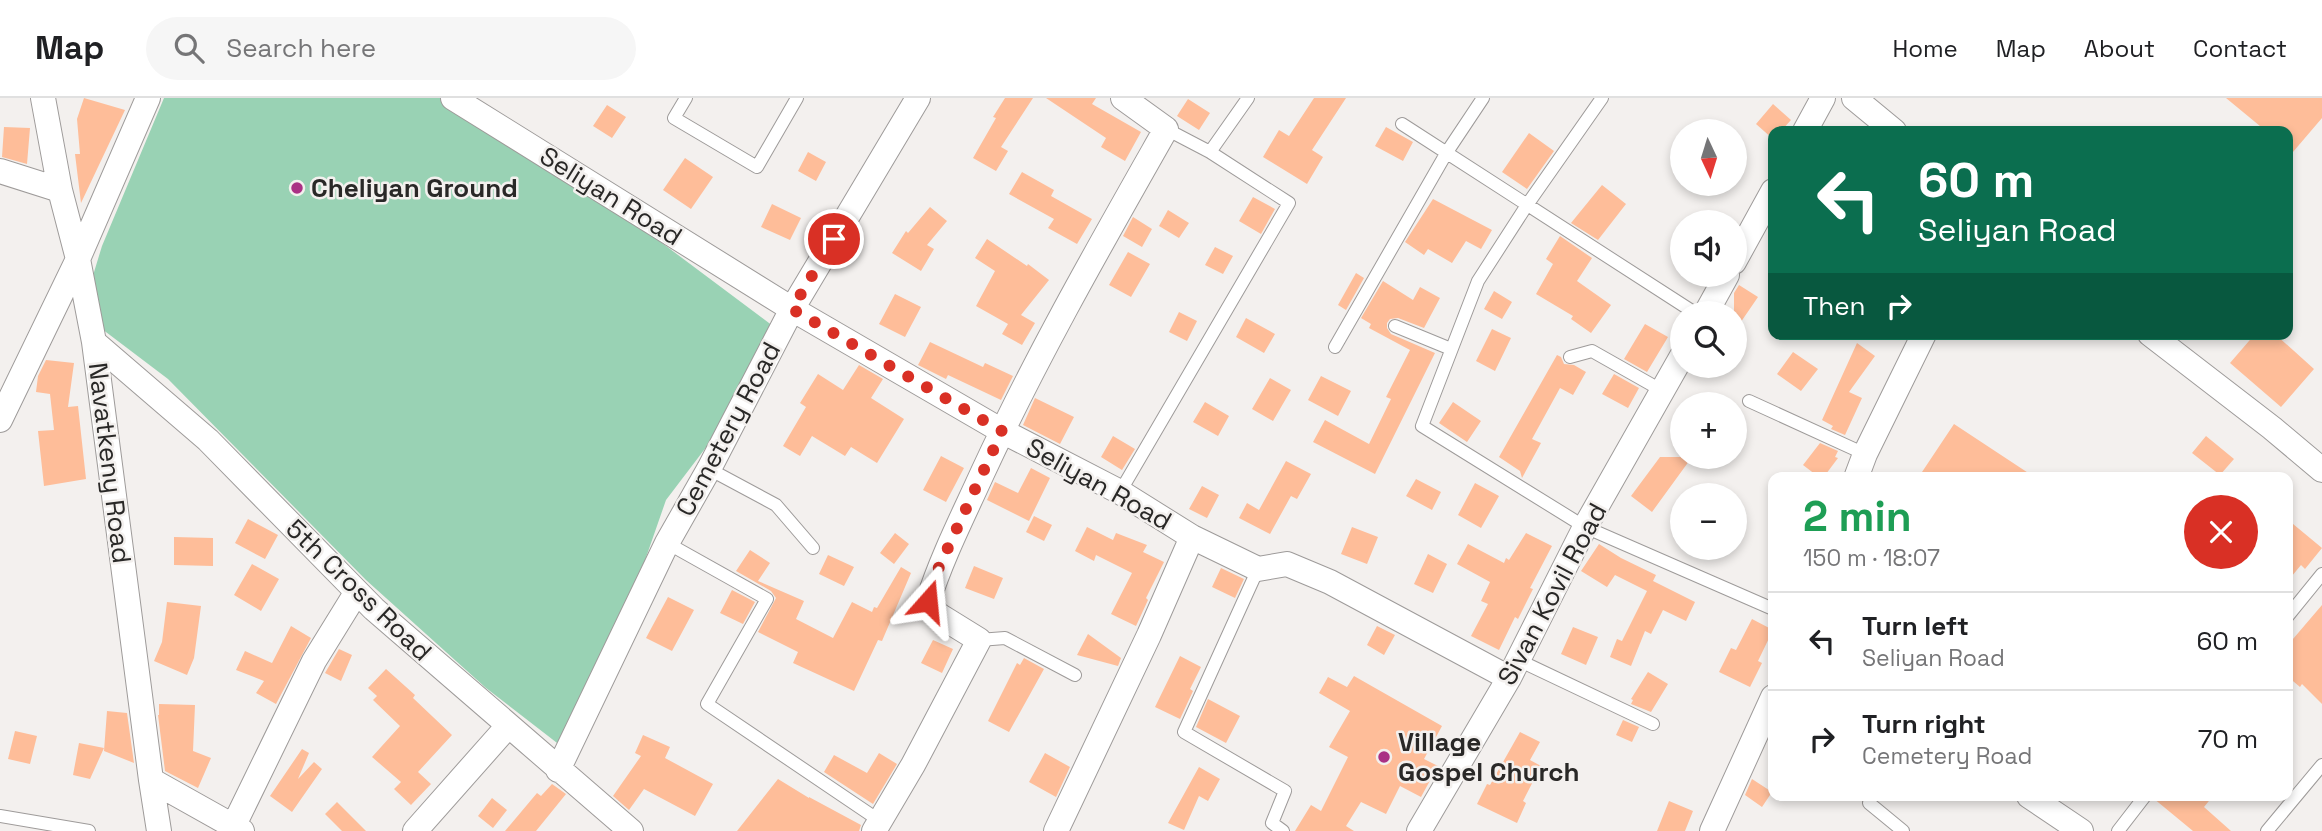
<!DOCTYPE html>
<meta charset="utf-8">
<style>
:root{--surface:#fff;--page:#f6f6f6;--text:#202124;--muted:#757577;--line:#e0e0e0}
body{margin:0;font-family:"Space Grotesk",sans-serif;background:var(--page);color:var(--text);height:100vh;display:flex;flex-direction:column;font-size:26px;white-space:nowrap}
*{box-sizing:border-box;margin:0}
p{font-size:23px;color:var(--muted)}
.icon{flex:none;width:38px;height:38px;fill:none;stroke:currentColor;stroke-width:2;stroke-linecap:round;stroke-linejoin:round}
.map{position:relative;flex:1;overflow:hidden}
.side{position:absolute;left:1768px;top:374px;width:525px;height:329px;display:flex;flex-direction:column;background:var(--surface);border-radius:14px;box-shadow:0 4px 10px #0003}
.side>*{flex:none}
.hud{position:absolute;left:1768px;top:28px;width:525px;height:214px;border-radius:14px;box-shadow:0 4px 10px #0003;background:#0b6e4f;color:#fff;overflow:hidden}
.needle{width:46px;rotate:176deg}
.controls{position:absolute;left:1670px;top:21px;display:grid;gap:14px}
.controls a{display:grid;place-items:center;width:77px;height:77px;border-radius:50%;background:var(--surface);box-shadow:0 4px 10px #0003;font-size:35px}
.pin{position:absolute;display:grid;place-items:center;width:60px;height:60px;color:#fff;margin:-30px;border:4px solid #fff;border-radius:50%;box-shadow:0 2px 7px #0007}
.me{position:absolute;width:77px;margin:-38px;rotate:18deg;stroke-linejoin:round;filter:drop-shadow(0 0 5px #0008)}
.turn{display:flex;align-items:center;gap:24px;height:147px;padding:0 35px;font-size:32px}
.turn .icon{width:91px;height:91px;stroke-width:2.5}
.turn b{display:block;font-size:49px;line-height:60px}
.then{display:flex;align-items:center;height:66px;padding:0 35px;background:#0003;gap:14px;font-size:26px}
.round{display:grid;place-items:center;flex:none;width:74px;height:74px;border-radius:37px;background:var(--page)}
.summary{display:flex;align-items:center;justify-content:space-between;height:119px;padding:0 35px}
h1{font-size:42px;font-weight:600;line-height:52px;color:#1e9e55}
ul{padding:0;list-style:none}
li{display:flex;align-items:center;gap:21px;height:98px;padding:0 35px;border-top:2px solid var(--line)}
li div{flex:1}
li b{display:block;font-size:26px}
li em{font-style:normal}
header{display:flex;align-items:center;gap:42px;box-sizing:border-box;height:98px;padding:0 35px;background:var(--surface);border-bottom:2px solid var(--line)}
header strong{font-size:33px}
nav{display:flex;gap:38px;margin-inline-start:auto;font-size:24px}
.search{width:490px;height:63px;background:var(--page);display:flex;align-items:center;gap:18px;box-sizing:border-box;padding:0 24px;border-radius:38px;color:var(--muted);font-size:26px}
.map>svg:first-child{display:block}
.green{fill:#99d2b4}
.building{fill:#febd99}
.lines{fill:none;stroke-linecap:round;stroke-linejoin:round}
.service-casing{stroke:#9e9b9a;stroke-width:14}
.minor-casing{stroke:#9e9b9a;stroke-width:26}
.service{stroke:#fff;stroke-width:12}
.minor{stroke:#fff;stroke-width:24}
.route{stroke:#d93025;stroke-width:12;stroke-dasharray:0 21.6}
.poi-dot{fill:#aa3185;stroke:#f3f0ee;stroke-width:2.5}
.labels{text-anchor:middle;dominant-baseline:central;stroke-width:5;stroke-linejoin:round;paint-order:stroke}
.poi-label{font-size:26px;font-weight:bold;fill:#292827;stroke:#f3f0ee;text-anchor:start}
.street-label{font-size:26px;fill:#292827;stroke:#f3f0ee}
</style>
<header>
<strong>Map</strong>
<div class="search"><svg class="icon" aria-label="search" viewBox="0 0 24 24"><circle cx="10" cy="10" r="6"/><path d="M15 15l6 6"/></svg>Search here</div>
<nav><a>Home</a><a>Map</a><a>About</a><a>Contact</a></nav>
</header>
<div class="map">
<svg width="2322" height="733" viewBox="0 0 2322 733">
<rect width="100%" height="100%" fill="#f3f0ee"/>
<path class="green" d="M164 0H453L511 32 789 240 666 402 619 537 561 648 486 590 366 482 168 281 98 228 91 184 102 148Z"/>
<path class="building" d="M84 0 125 12 81 105 75 56H80L77 21Z
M1005 0H1033L1001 49 1008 53 996 73 973 60 996 20 993 19Z
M1046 0H1096L1092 6 1141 34 1125 63 1101 49 1106 40Z
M1314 0H1346L1312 52 1323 59 1307 86 1263 59 1279 32 1289 38Z
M2226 0H2322V20L2287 61V33H2266Z
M1188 1 1210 15 1199 32 1177 18Z
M1773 6 1791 22 1781 33H1773V41L1756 26Z
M607 7 626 19 612 40 593 28Z
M4 29 30 30 27 66 2 59Z
M1386 29 1413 44 1403 63 1375 48Z
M1529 35 1554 53 1527 91 1502 74Z
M808 54 826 64 816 83 798 73Z
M685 60 713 79 691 111 663 92Z
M1022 74 1054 92 1051 98 1092 121 1077 146 1048 130 1054 121 1009 96Z
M1602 87 1626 106 1598 142 1571 125Z
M1253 99 1275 111 1261 136 1239 123Z
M1433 101 1492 132 1481 151 1466 143 1452 165 1428 151 1424 157 1405 144Z
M772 106 801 120 790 142 761 129Z
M930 109 947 123 927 147 934 151 921 173 892 155 906 133 908 135Z
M1168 112 1189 125 1179 140 1159 128Z
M1133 119 1152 131 1142 149 1123 138Z
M1560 138 1592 160 1577 183 1611 207 1591 235 1571 221 1573 218 1536 196 1553 166 1546 161Z
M987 141 1027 168 1028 166 1049 182 1021 217 1035 225 1022 247 1002 236 1008 226 976 208 995 173 975 160Z
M1215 149 1233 158 1223 176 1205 167Z
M1128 154 1150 166 1131 199 1109 187Z
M1356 175 1364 180 1346 212 1338 207Z
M1383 183 1413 202 1420 189 1440 200 1424 230 1398 220 1390 221 1387 225V230L1391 236 1435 255 1375 376 1313 344 1325 322 1369 346 1391 301 1386 299 1410 252 1369 230 1371 226 1361 220Z
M1739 187 1758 199 1734 234V195Z
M1494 193 1512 204 1502 221 1484 211Z
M895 196 921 209 905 239 879 226Z
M1179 214 1197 223 1187 243 1169 234Z
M1246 220 1275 236 1264 255 1236 239Z
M1645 226 1668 239 1647 274 1624 261Z
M1492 231 1511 240 1495 273 1476 263Z
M2255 236H2275L2314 271 2281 309 2230 265Z
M930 244 983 269 985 265 1013 278 1001 302 948 277 946 281 918 267Z
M1857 245 1875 258 1849 294 1862 300 1845 337 1831 331 1833 328 1822 322Z
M1793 254 1818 271 1801 293 1777 276Z
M1557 257 1561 259 1564 266 1574 267 1586 274 1573 297 1560 290 1532 341 1541 345 1522 380 1520 373 1499 359Z
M46 262 74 265 68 309 78 308 86 381 44 388 38 333 54 332 50 296 36 294 38 278Z
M859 267 883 281 871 300 904 321 877 365 851 349 845 358 812 338 800 358 783 348 806 309 800 305 818 276 843 292Z
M1614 276 1639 290 1628 310 1602 296Z
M1321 278 1351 293 1338 318 1308 302Z
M1270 280 1291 292 1273 323 1252 311Z
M1035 300 1074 319 1060 346 1023 327Z
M1205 304 1229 318 1218 338 1193 324Z
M1453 304 1481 323 1467 344 1439 325Z
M1954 326 2036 380H1918Z
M1113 338 1135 351 1122 372 1101 359Z
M2206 338 2234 361 2220 377 2192 355Z
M1820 345 1838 353 1835 359 1838 360 1823 380H1820L1803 367Z
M941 358 964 370 946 404 923 392Z
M1660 359H1692L1652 414 1631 398Z
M1286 363 1311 376 1297 401 1291 398 1270 436 1239 420 1247 405 1259 412Z
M1031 370 1050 380 1029 423 987 402 995 384 1018 395Z
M1416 381 1441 394 1432 412 1406 398Z
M1475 385 1499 398 1481 430 1458 417Z
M1202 388 1219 397 1207 420 1189 411Z
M1034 418 1052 427 1044 443 1026 434Z
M248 421 278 437 265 461 235 445Z
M2287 421 2322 450 2305 471 2301 467 2287 484Z
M1087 429 1113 442 1116 435 1147 447 1143 454 1164 464 1146 500 1148 502 1136 528 1111 516 1132 475 1096 457 1094 463 1075 453Z
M1352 429 1378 439 1367 466 1341 456Z
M895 435 909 446 894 466 880 455Z
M1526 435 1552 448 1530 490 1533 491 1518 521 1515 519 1499 552 1471 538 1488 506 1481 503 1490 484 1457 466 1468 446 1504 465 1506 460 1509 462Z
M174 439 213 440V468L174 467Z
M1599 446 1621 460 1656 477 1653 483 1695 504 1686 523 1663 512 1651 536 1645 533 1631 568 1610 559 1617 541 1622 543 1647 493 1615 477 1607 489 1581 473Z
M750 452 770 465 758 483 804 503 796 521 833 540 852 504 872 514 874 509 877 510 901 469 911 475 882 543 878 542 854 593 793 565 798 554 758 534 776 500 771 493 736 473Z
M1428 456 1447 466 1433 495 1414 486Z
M828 457 854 469 844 488 819 476Z
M252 466 279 481 261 513 234 497Z
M974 468 1003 480 994 501 965 490Z
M1221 470 1244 481 1235 500 1212 489Z
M732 492 755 504 743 526 720 515Z
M668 499 694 512 672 553 646 540Z
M167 504 201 508 194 560 187 577 154 563 162 544Z
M2322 507V606L2302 586 2300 589 2287 578V548Z
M1752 521 1773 532 1758 563 1762 565 1750 589 1719 574 1731 550 1736 552Z
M291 528 311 540 276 606 256 595 264 583 236 572 245 553 272 565Z
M1377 528 1395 537 1384 557 1367 547Z
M1573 529 1598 539 1586 567 1561 556Z
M1088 536 1121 560 1118 568 1077 557Z
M933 542 953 551 942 575 921 565Z
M339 551 352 557 341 583 325 575Z
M1180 558 1201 569 1190 591 1193 593 1180 621 1155 609Z
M1024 560 1044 571 1009 634 988 623 1017 565 1020 567Z
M386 571 415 597 413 600 452 637 418 674 431 686 411 707 394 691 401 684 372 659 400 628 373 602 377 598 368 590Z
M1648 574 1668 586 1651 614 1631 606 1633 602 1631 601Z
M1354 578 1442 628 1424 661 1438 668 1421 699 1400 688 1386 716 1361 704 1346 728 1354 733H1295L1311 707 1321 713 1348 659 1329 649 1350 613 1319 595 1328 579 1347 589Z
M1208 601 1240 618 1226 645 1196 629Z
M159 606 195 607 193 653 211 660 198 690 165 673 158 617H159Z
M107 613 127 615 134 665 104 653Z
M1623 622 1639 629 1632 644 1616 637Z
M15 633 37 638 30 666 8 661Z
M1520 634 1540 644 1530 662 1541 668 1523 703 1526 705 1517 725 1477 706 1487 686 1490 687Z
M643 637 670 649 665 660 713 686 695 718 644 691 629 712 613 698 641 658 635 655Z
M79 645 104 650 90 681 73 677Z
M302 651 309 655 298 681 314 664 322 671 292 714 270 698Z
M879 655 897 666 873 706 824 674 834 657 867 675Z
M1045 655 1070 669 1056 699 1029 684Z
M1199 669 1220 681 1208 703 1199 698 1184 732 1168 725Z
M778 681 809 700V699L861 727 859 733H737Z
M1752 681 1772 694 1762 709 1745 697Z
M552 686 566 696 536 733H505L537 695 541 698Z
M2154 698H2213L2204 709 2231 733H2193L2153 700Z
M492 700 507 712 493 730 478 718Z
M1669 703 1693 713 1685 733H1657Z
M337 704 366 733H342L325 716Z"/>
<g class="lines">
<g class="service-casing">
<path id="service" d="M686 0 674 20 757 69 797 0
M1602 0 1527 107 1478 183 1422 328 1585 429 1773 511
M1402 26 1695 215
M1210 54 1248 0
M1395 228 1451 251
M1335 249 1447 54 1483 0
M1570 259 1592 253 1661 292
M1749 303 1865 356
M709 371 776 407 813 450
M1120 394 1289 105 1210 54 1166 31
M667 445 767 501 707 606 880 723
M1258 471 1184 634 1285 693 1272 725 1283 733
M2287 519 2322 476
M979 542 1005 540 1075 577
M1518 562 1653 626
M1869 705 1903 733
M0 718 89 733
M2118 733 2145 698
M2267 733 2322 667"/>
</g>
<g class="minor-casing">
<path id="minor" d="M43 0 60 92 78 161 94 244 151 682 159 733
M453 0 792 211 1002 333 1120 394 1192 439 1258 471 1287 466 1330 484 1509 580
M1854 0 1894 33
M1805 33 1823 0
M0 73 60 92
M1734 164 1773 93
M1706 215 1727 177
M2150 236 2272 330 2322 372
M94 244 208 342 374 511 631 733
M0 322 78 161 148 0
M1856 380 1865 356 1924 236
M558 672 667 445 709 371 792 211 918 0
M151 682 242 733
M2029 698 2081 733
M234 727 314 563 356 495
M415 733 508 628
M874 733 913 667 979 542 937 516 928 503C942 459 963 418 982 376 1037 257 1102 144 1166 31L1123 0
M1056 733 1149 537 1192 439
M1419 733 1509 580 1585 429 1682 258
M1712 733 1773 599"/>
</g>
<use href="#service" class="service"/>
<use href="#minor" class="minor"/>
</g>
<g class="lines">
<path class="route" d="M834 141 792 211 1002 333 939 469 928 503"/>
</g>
<g class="poi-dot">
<circle cx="297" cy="90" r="7"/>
<circle cx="1384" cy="659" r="7"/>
</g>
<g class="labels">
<g class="poi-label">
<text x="311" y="90">Cheliyan Ground</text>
<text x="1398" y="644">Village<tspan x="1398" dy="30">Gospel Church</tspan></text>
</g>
<g class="street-label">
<text transform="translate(611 98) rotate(32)">Seliyan Road</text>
<text transform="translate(728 331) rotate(-62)">Cemetery Road</text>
<text transform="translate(110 365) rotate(83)">Navatkeny Road</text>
<text transform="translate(1099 386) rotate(29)">Seliyan Road</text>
<text transform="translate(359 492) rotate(44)">5th Cross Road</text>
<text transform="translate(1552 496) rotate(-62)">Sivan Kovil Road</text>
</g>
</g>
</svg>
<div class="controls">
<a><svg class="needle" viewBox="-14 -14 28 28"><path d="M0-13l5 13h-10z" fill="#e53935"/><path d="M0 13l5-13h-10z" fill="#757577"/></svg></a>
<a><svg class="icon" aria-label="sound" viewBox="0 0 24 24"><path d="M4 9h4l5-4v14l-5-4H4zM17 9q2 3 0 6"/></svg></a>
<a><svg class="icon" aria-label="search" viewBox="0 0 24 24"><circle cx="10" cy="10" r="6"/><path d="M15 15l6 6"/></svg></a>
<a>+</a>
<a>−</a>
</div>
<div class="pin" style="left:834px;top:141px;background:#d93025"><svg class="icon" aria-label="arrive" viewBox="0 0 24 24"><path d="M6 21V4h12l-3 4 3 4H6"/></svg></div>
<svg class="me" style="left:928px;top:503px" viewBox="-20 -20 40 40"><path d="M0-17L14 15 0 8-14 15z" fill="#d93025" stroke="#fff" stroke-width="4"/></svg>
<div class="hud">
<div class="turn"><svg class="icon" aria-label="left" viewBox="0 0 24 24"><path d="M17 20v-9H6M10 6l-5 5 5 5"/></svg><div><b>60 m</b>Seliyan Road</div></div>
<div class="then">Then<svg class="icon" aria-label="right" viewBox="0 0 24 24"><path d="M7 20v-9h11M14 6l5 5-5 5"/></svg></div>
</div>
<section class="side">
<div class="summary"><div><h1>2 min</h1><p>150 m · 18:07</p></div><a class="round" style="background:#d93025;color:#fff"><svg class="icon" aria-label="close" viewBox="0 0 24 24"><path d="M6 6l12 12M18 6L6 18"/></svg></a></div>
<ul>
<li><svg class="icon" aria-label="left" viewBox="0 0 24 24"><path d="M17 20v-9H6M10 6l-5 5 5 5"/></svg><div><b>Turn left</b><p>Seliyan Road</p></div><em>60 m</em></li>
<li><svg class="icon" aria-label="right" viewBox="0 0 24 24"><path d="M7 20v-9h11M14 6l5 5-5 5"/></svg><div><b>Turn right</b><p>Cemetery Road</p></div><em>70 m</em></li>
</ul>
</section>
</div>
